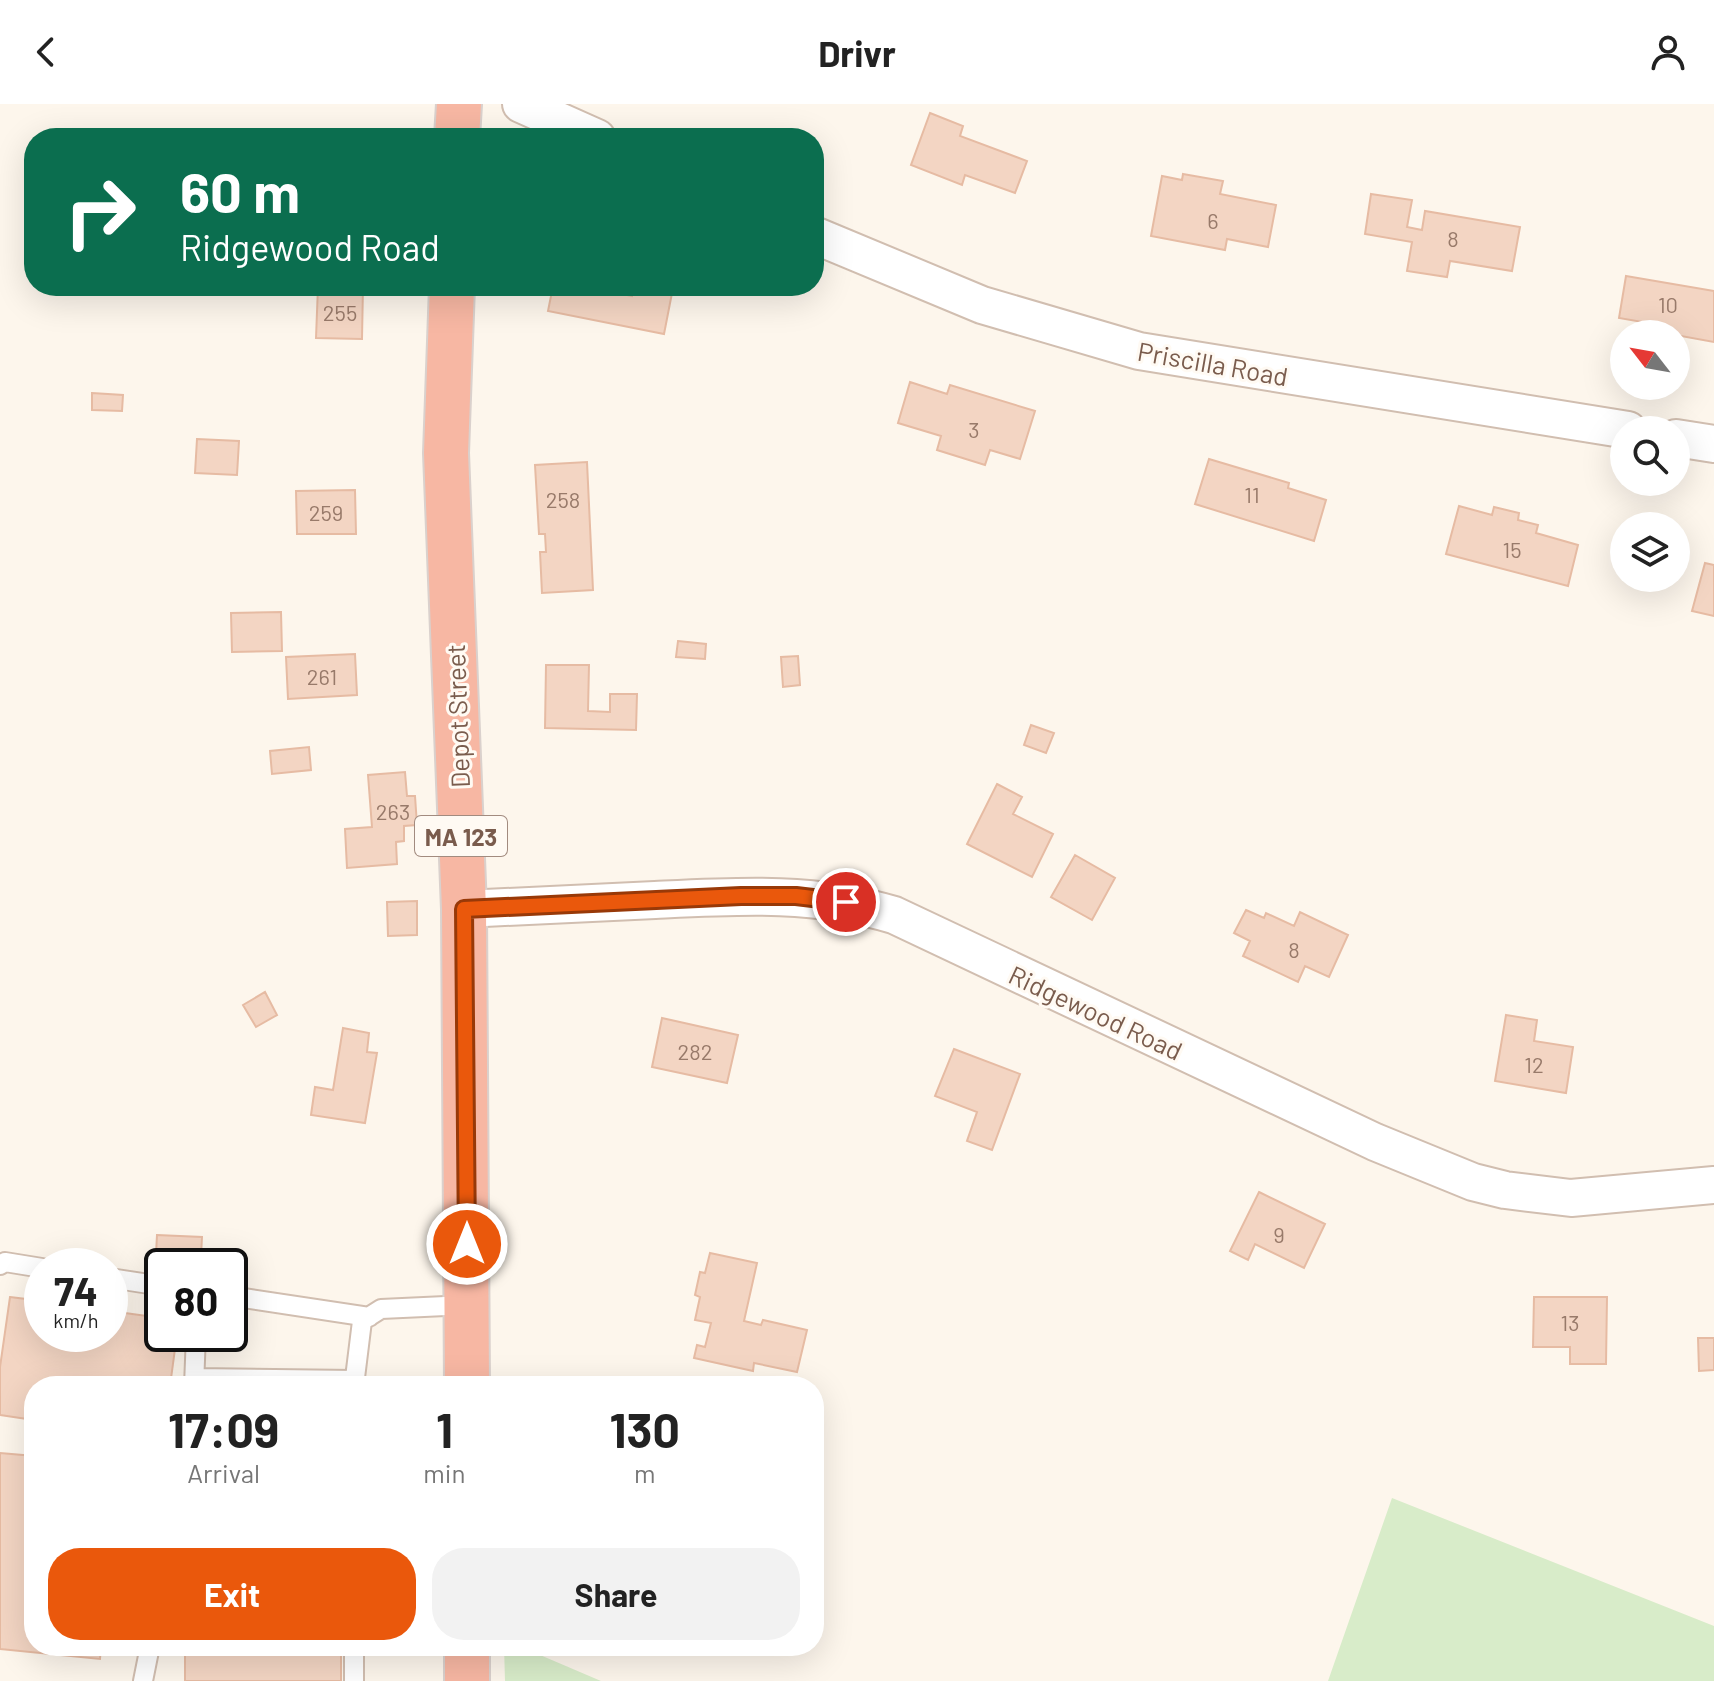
<!DOCTYPE html>
<style>
:root{--surface:#fff;--page:#f2f2f2;--text:#222;--muted:#767676;--accent:#ea580c}
body{margin:0;font-family:Barlow,sans-serif;background:var(--page);color:var(--text);height:100vh;display:flex;flex-direction:column;font-size:30px;white-space:nowrap}
*{box-sizing:border-box;margin:0}
p{font-size:26px;color:var(--muted)}
.icon{flex:none;width:44px;height:44px;fill:none;stroke:currentColor;stroke-width:2;stroke-linecap:round;stroke-linejoin:round}
.map{position:relative;flex:1;overflow:hidden}
.sheet{position:absolute;left:24px;top:1272px;width:800px;height:280px;display:flex;flex-direction:column;background:var(--surface);border-radius:32px;box-shadow:0 8px 32px #0002}
.sheet>*{flex:none}
.banner{position:absolute;left:24px;top:24px;width:800px;height:168px;border-radius:32px;box-shadow:0 8px 32px #0002;background:#0b6e4f;color:#fff;overflow:hidden}
.needle{width:52px;rotate:301deg}
.controls{position:absolute;left:1610px;top:216px;display:grid;gap:16px}
.controls a{display:grid;place-items:center;width:80px;height:80px;border-radius:50%;background:var(--surface);box-shadow:0 8px 32px #0002;font-size:40px}
.speed{position:absolute;left:24px;top:1144px;display:flex;gap:16px;font-size:40px;font-weight:700;text-align:center}
.speed>*{display:grid;place-content:center;width:104px;height:104px;border-radius:50%;background:var(--surface);box-shadow:0 8px 32px #0002;line-height:1}
.speed small{font-size:20px;font-weight:400}
.speed .limit{border:4px solid #111;border-radius:12px;background:#fff;color:#111}
.pin{position:absolute;display:grid;place-items:center;width:68px;height:68px;color:#fff;margin:-34px;border:4px solid #fff;border-radius:50%;box-shadow:0 2px 8px #0007}
.me{position:absolute;width:88px;margin:-44px;rotate:0deg;stroke-linejoin:round;filter:drop-shadow(0 0 6px #0008)}
.turn{display:flex;align-items:center;gap:28px;height:168px;padding:0 24px;font-size:36px}
.turn .icon{width:104px;height:104px;stroke-width:2.5}
.turn b{display:block;font-size:56px;line-height:68px}
.eta{display:flex;justify-content:space-evenly;align-items:center;height:136px;text-align:center}
.eta b{font-size:48px;font-weight:700;line-height:56px}
.cta{display:flex;gap:16px;margin-top:auto;padding:16px 24px}
.cta a{flex:1;height:92px;border-radius:32px;background:var(--accent);color:#fff;font-size:32px;font-weight:700;line-height:92px;text-align:center}
.cta a+a{background:var(--page);color:var(--text)}
header{display:flex;justify-content:space-between;align-items:center;height:104px;padding:0 24px;background:var(--surface);font-size:36px;font-weight:700}
.map>svg:first-child{display:block}
.green{fill:#d8ecc9}
.building{fill:#f3d5c3;stroke:#e6bba3;stroke-width:2}
.lines{fill:none;stroke-linecap:round;stroke-linejoin:round}
.lane-casing{stroke:#d1beb0;stroke-width:22}
.street-casing{stroke:#d1beb0;stroke-width:40}
.highway-casing{stroke:#dad1cd;stroke-width:48}
.lane{stroke:#fff;stroke-width:18}
.street{stroke:#fff;stroke-width:36}
.highway{stroke:#f7b7a3;stroke-width:44}
.route-casing{stroke:#983908;stroke-width:20}
.route{stroke:#ea580c;stroke-width:14}
.labels{text-anchor:middle;dominant-baseline:central;stroke-width:6;stroke-linejoin:round;paint-order:stroke}
.number-label{font-size:22px;fill:#987a6a}
.shield{fill:#fffaf3;stroke:#a28b7f;stroke-width:2}
.shield-label{font-size:24px;font-weight:bold;fill:#7a5c4d}
.street-label{font-size:26px;fill:#7a5c4d;stroke:#fffaf3}
</style>
<header><svg class="icon" aria-label="back" viewBox="0 0 24 24"><path d="M15 5l-7 7 7 7"/></svg>Drivr<svg class="icon" aria-label="person" viewBox="0 0 24 24"><circle cx="12" cy="8" r="4"/><path d="M4 21q1-7 8-7t8 7"/></svg></header>
<div class="map">
<svg width="1714" height="1577" viewBox="0 0 1714 1577">
<rect width="100%" height="100%" fill="#fdf6ec"/>
<path class="green" d="M1392 1394 1714 1522V1577H1328Z
M504 1542H519L601 1577H505Z"/>
<path class="building" d="M930 9 963 22 960 32 1027 57 1015 89 965 71 962 81 911 61Z
M1183 70 1223 77 1220 90 1276 101 1268 143 1227 135 1225 146 1151 132 1162 72 1182 76Z
M1371 90 1412 96 1407 123 1422 126 1425 107 1520 123 1512 167 1450 157 1447 173 1407 167 1412 138 1365 130Z
M1626 172 1714 187V238L1659 228 1660 221 1619 214Z
M318 182H363L362 235 316 234Z
M553 182H613L612 188 632 192 633 182 672 189 664 230 548 207Z
M910 278 947 290 950 281 1035 307 1020 355 990 346 985 361 937 346 941 332 898 319Z
M92 289 123 291 122 307 92 306Z
M197 335 239 337 237 371 195 369Z
M1209 355 1289 379 1288 384 1326 396 1314 437 1195 400Z
M587 358 593 486 542 489 540 448H546L545 430H539L535 361Z
M355 386 356 430H297L296 387Z
M1459 402 1492 411 1494 403 1519 409 1518 416 1538 421 1536 429 1578 441 1568 482 1446 450Z
M1705 459 1714 461V512L1692 507Z
M281 508 282 547 232 548 231 509Z
M678 537 706 540 705 555 676 553Z
M355 550 357 591 288 595 286 553Z
M798 552 800 581 783 583 781 553Z
M546 561H589L588 607 610 608V590H637L636 626 545 624Z
M1031 621 1054 629 1046 649 1024 641Z
M309 643 311 666 272 670 270 647Z
M405 668 407 692H415L417 721 404 722V737L396 738 397 760 347 764 345 725 372 723 368 671Z
M997 680 1022 693 1013 710 1053 730 1032 773 967 740Z
M1075 751 1115 774 1092 816 1051 793Z
M417 797V831L388 832 387 798Z
M1246 806 1264 814 1266 809 1294 822 1300 808 1348 831 1329 873 1305 862 1298 878 1243 852 1250 837 1234 829Z
M265 888 277 911 256 923 243 901Z
M1506 911 1537 916 1534 937 1573 943 1566 989 1495 977Z
M662 914 738 931 727 979 652 963Z
M343 924 369 929 367 948 377 949 365 1019 311 1011 315 983 333 986Z
M954 945 1020 970 992 1046 967 1037 977 1008 935 992Z
M1259 1088 1325 1120 1304 1164 1255 1140 1248 1156 1230 1147Z
M157 1131 202 1133 201 1152 156 1150Z
M710 1149 757 1159 744 1217 761 1221 763 1216 807 1226 797 1268 754 1259 753 1267 694 1254 697 1241 705 1243 711 1219 695 1216 700 1193 695 1191 700 1168 705 1169Z
M10 1193 42 1197V1230H110V1207L162 1214V1230H177L170 1282H34V1316L0 1311V1263Z
M1534 1193H1607L1606 1260H1570V1243H1533Z
M1698 1234H1714V1266L1699 1267Z
M0 1349 34 1352V1542H101L100 1555 0 1545Z
M185 1542H341V1577H185Z"/>
<g class="lines">
<g class="lane-casing">
<path id="lane" d="M0 1161 5 1158 42 1164
M110 1174 162 1182
M230 1192 369 1213
M195 1274 354 1276
M194 1282 196 1230
M354 1282 362 1217 381 1205 467 1201
M143 1577 150 1542
M354 1577V1542"/>
</g>
<g class="street-casing">
<path id="street" d="M521 0 597 34
M814 131 982 201 1139 247 1628 326
M1676 334 1714 340
M464 805C528 802 592 799 655 796 737 792 815 787 894 811L1375 1038 1473 1078 1505 1086 1571 1094 1714 1081"/>
</g>
<g class="highway-casing">
<path id="highway" d="M457 34 459 0
M452 182 446 349 464 805 467 1282
M467 1577V1542"/>
</g>
<use href="#lane" class="lane"/>
<use href="#street" class="street"/>
<use href="#highway" class="highway"/>
</g>
<g class="lines">
<g class="route-casing">
<path id="route" d="M467 1140 464 805 741 792H796L846 798"/>
</g>
<use href="#route" class="route"/>
</g>
<g class="labels">
<g class="number-label">
<text x="1213" y="116">6</text>
<text x="1453" y="134">8</text>
<text x="1668" y="200">10</text>
<text x="340" y="208">255</text>
<text x="974" y="325">3</text>
<text x="1252" y="390">11</text>
<text x="563" y="395">258</text>
<text x="326" y="408">259</text>
<text x="1512" y="445">15</text>
<text x="322" y="572">261</text>
<text x="393" y="707">263</text>
<text x="1294" y="845">8</text>
<text x="695" y="947">282</text>
<text x="1534" y="960">12</text>
<text x="1279" y="1130">9</text>
<text x="1570" y="1218">13</text>
</g>
<rect class="shield" x="415" y="712" width="92" height="40" rx="6"/>
<g class="shield-label">
<text x="461" y="732">MA 123</text>
</g>
<g class="street-label">
<text transform="translate(1213 259) rotate(10)">Priscilla Road</text>
<text transform="translate(457 612) rotate(-92)">Depot Street</text>
<text transform="translate(1096 908) rotate(25)">Ridgewood Road</text>
</g>
</g>
</svg>
<div class="controls">
<a><svg class="needle" viewBox="-14 -14 28 28"><path d="M0-13l5 13h-10z" fill="#e53935"/><path d="M0 13l5-13h-10z" fill="#767676"/></svg></a>
<a><svg class="icon" aria-label="search" viewBox="0 0 24 24"><circle cx="10" cy="10" r="6"/><path d="M15 15l6 6"/></svg></a>
<a><svg class="icon" aria-label="layers" viewBox="0 0 24 24"><path d="M12 4l9 5-9 5-9-5zM3 14l9 5 9-5"/></svg></a>
</div>
<div class="speed"><div>74<small>km/h</small></div><div class="limit">80</div></div>
<div class="pin" style="left:846px;top:798px;background:#d93025"><svg class="icon" aria-label="arrive" viewBox="0 0 24 24"><path d="M6 21V4h12l-3 4 3 4H6"/></svg></div>
<svg class="me" style="left:467px;top:1140px" viewBox="-20 -20 40 40"><circle r="17" fill="#ea580c" stroke="#fff" stroke-width="3"/><path d="M0-11L8 9 0 5-8 9z" fill="#fff"/></svg>
<div class="banner">
<div class="turn"><svg class="icon" aria-label="right" viewBox="0 0 24 24"><path d="M7 20v-9h11M14 6l5 5-5 5"/></svg><div><b>60 m</b>Ridgewood Road</div></div>
</div>
<section class="sheet">
<div class="eta">
<div><b>17:09</b><p>Arrival</p></div>
<div><b>1</b><p>min</p></div>
<div><b>130</b><p>m</p></div>
</div>
<div class="cta"><a>Exit</a><a>Share</a></div>
</section>
</div>
